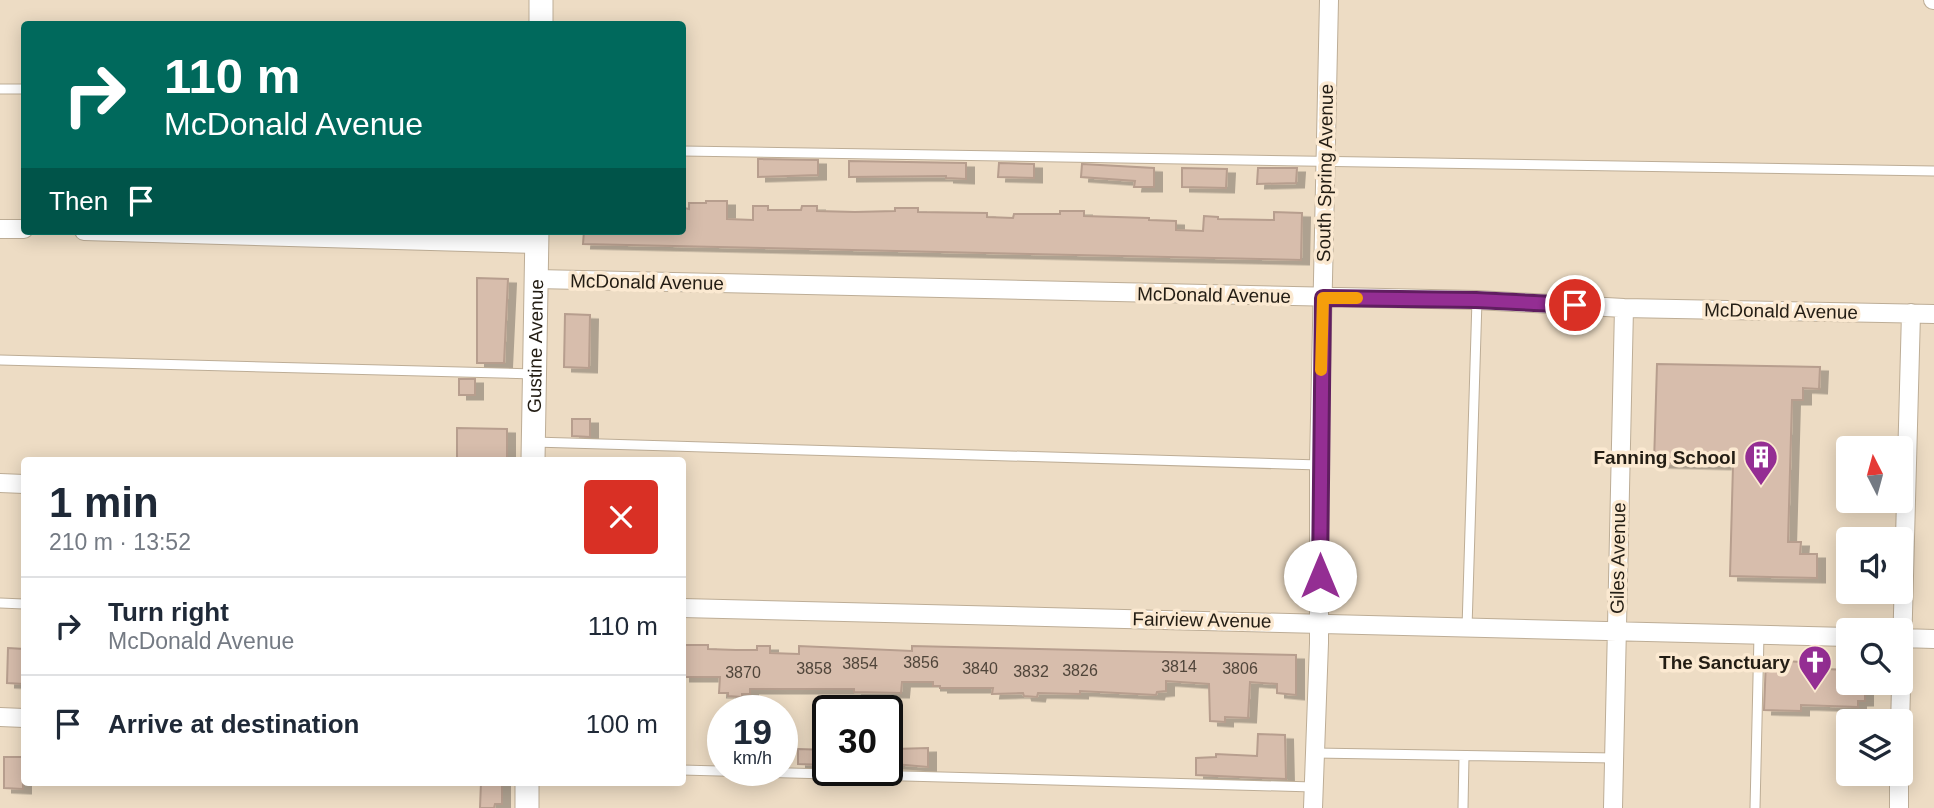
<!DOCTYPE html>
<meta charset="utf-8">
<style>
:root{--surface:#fff;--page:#f2f2f3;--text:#1f2937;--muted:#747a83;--line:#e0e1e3}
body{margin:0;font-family:Arial,sans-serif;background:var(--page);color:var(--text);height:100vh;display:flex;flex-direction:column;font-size:26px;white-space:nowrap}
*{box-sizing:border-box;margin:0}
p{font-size:23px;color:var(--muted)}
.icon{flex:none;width:38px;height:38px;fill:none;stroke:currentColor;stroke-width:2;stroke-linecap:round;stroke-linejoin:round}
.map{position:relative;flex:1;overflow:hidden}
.panel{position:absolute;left:21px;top:457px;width:665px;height:329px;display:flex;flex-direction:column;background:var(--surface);border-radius:7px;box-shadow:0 4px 18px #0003}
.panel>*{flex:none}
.hud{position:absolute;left:21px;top:21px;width:665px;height:214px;border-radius:7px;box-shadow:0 4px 18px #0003;background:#00695c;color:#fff;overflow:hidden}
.needle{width:46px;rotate:354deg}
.fabs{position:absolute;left:1836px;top:436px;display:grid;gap:14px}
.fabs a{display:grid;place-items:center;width:77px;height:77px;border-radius:7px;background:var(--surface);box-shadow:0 4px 18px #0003;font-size:35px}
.speed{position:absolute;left:707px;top:695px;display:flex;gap:14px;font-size:35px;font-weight:700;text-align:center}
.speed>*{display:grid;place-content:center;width:91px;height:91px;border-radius:50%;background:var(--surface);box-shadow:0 4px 18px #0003;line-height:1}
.speed small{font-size:18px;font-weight:400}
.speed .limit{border:4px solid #111;border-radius:10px;background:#fff;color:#111}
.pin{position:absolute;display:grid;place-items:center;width:60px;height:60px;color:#fff;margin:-30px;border:4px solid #fff;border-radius:50%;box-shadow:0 2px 7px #0007}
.me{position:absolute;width:77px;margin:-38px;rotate:0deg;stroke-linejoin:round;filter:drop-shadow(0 0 5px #0008)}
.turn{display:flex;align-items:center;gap:24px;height:147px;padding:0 28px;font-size:32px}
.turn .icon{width:91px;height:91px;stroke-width:2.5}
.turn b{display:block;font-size:49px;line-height:60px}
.then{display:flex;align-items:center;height:66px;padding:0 28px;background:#0003;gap:14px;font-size:26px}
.round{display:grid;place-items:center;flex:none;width:74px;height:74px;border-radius:7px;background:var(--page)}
.overview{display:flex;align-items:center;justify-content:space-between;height:119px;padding:0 28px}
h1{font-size:42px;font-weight:700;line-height:52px}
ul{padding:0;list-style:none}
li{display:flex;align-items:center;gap:21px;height:98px;padding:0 28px;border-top:2px solid var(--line)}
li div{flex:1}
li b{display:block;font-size:26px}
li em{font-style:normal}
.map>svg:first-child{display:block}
.building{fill:#d7bdac;stroke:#b79e8e;stroke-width:2;filter:url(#shadow)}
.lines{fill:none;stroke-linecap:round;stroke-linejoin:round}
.service-casing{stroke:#bdad96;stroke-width:11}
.minor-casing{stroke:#bdad96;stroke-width:20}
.tertiary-casing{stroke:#bdad96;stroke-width:25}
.service{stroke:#fff;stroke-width:9}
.minor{stroke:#fff;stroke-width:18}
.tertiary{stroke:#fff;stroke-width:23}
.route-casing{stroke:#601e60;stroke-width:18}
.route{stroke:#942e93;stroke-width:12}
.slow{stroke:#f59e0b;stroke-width:12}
.labels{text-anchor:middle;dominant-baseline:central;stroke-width:7;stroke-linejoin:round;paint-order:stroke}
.number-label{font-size:16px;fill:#50453a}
.street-label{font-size:19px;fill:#231d14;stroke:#fbe9d1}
.poi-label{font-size:19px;font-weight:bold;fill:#231d14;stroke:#fbe9d1;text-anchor:end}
</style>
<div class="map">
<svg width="1934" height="808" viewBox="0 0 1934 808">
<defs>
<filter id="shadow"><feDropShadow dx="8" dy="4.5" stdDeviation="0" flood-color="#0004"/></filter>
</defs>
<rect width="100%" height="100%" fill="#eddcc4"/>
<path class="building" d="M758 159 818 160V175L758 177Z
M849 161 966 163V179L946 178V176L849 177Z
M999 163 1034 164V178L998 177Z
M1082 164 1154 168V187H1134L1135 181 1081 177Z
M1182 168 1227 169 1226 188 1182 187Z
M1258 168H1297L1296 183 1257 184Z
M706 201H727V219L753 220V206H768V210H801L802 206H817V211L855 212 895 211V208H918V212L987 213V217L1013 218 1014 214H1060V211H1084V216L1149 218V220L1176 221V230L1203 231 1204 216 1218 217V219L1274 220V212L1302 213 1301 260 583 244 584 231H683L684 208 689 209V203H706Z
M477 278 508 279 504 363H477Z
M565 314 590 315 589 368 564 367Z
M1657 364 1820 367 1819 389 1803 388V400H1792L1788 542H1801L1800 554H1817V578L1730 576 1733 465 1654 463Z
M459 379H475V395H459Z
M572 419H590V437L572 436Z
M457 428 507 429V460H457Z
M682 645H708V649L736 650H757V646H770V653L799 654V646L912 651V646L1296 655V695L1277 693V684L1250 682 1248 718 1225 717V722L1210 721 1209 684 1166 681V691L1157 692 1156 695 1080 691V694L1038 693 1037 697 1024 696 1023 693 992 694 993 688H940V686H933V682H902L901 693 854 692V689H750V694H742V697L728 696V693H719L720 677H682Z
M8 648 24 649V684L7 683Z
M1766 660 1802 662V668L1848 670V682H1865V701H1858V707L1801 705V711L1764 710Z
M1258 734 1285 735 1286 779 1196 775V758L1216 757V754L1257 756Z
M928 748V767L894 764V749Z
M798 749 828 750V765L798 764Z
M4 757H23V789L4 788Z
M481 782H502V804H495L494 808H480Z"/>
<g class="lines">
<g class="service-casing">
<path id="service" d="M0 89H24
M682 151 1934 171
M0 360 534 374
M534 442 1319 465
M0 603 24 604
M1467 628 1477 300
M1315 753 1614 758
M682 770 1313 787
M1463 808 1464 756
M1755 808 1759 635"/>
</g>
<g class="minor-casing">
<path id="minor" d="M1933 0H1934
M0 229H24
M84 231 537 244
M536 279 1477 300 1624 308 1934 314
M0 483 24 484
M682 608 1848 637
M1900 638 1934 639
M0 717 24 718
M1900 726 1911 313
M1313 808 1319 643V465L1329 0
M1613 808 1624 308
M1899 808V774"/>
</g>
<g class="tertiary-casing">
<g id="tertiary">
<path d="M541 24V0"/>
<path id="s1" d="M533 460 537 231"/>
<path d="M527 808V782"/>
</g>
</g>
<use href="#service" class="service"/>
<use href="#minor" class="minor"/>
<use href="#tertiary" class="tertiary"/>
</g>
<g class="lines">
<g class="route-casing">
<path id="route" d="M1320 576 1323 298 1476 300 1575 305"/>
</g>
<use href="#route" class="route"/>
<path class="slow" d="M1321 370 1323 298H1357"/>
</g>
<defs>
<g id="building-pin" transform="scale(1.75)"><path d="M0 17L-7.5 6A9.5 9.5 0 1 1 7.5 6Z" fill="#942e93" stroke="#fbe9d1"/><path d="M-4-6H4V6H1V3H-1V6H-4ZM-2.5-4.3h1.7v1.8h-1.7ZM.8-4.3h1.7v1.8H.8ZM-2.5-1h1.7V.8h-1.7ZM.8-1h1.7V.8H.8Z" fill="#fff"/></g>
<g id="church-pin" transform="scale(1.75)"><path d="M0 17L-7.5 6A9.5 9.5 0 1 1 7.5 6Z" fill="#942e93" stroke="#fbe9d1"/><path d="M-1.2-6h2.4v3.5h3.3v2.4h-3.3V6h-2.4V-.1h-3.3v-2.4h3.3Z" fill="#fff"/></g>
</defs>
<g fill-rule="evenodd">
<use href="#building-pin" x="1761" y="457"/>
<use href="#church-pin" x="1815" y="662"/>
</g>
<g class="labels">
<g class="number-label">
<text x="921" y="662">3856</text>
<text x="860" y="663">3854</text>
<text x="1179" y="666">3814</text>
<text x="814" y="668">3858</text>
<text x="980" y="668">3840</text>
<text x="1240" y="668">3806</text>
<text x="1080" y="670">3826</text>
<text x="1031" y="671">3832</text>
<text x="743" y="672">3870</text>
</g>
<g class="street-label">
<text transform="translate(1325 173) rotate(-89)">South Spring Avenue</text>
<text transform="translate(647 282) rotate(1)">McDonald Avenue</text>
<text transform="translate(1214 295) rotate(1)">McDonald Avenue</text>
<text transform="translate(1781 311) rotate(1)">McDonald Avenue</text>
<text stroke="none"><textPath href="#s1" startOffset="114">Gustine Avenue</textPath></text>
<text transform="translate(1618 558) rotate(-89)">Giles Avenue</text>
<text transform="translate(1202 620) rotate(1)">Fairview Avenue</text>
</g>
<g class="poi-label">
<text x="1736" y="457">Fanning School</text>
<text x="1790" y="662">The Sanctuary</text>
</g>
</g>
</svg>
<div class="fabs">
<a><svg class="needle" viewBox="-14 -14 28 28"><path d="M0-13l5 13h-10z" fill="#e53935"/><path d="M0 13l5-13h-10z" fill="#747a83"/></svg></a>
<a><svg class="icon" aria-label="sound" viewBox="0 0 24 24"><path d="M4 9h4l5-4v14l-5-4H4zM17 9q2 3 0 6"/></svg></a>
<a><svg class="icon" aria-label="search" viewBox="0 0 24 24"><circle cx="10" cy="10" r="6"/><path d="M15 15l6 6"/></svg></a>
<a><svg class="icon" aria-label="layers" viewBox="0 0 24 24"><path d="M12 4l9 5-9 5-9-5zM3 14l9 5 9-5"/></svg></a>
</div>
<div class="speed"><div>19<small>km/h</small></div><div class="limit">30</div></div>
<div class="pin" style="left:1575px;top:305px;background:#d93025"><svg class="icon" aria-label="arrive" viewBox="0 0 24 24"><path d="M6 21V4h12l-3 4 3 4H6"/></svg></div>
<svg class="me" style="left:1320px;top:576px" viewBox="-20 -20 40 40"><circle r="19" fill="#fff"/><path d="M0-13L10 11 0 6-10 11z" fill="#942e93"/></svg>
<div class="hud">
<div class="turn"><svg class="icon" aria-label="right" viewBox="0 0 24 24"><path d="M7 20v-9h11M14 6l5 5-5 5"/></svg><div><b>110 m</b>McDonald Avenue</div></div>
<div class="then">Then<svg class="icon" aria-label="arrive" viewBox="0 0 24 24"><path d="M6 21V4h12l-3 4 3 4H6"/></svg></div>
</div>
<section class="panel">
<div class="overview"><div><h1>1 min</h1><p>210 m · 13:52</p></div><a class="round" style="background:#d93025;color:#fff"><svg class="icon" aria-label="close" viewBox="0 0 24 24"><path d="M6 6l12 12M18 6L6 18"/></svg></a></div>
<ul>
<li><svg class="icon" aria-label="right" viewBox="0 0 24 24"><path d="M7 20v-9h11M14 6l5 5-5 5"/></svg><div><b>Turn right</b><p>McDonald Avenue</p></div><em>110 m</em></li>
<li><svg class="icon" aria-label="arrive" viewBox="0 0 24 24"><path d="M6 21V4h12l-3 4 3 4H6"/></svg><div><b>Arrive at destination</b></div><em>100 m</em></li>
</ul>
</section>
</div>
